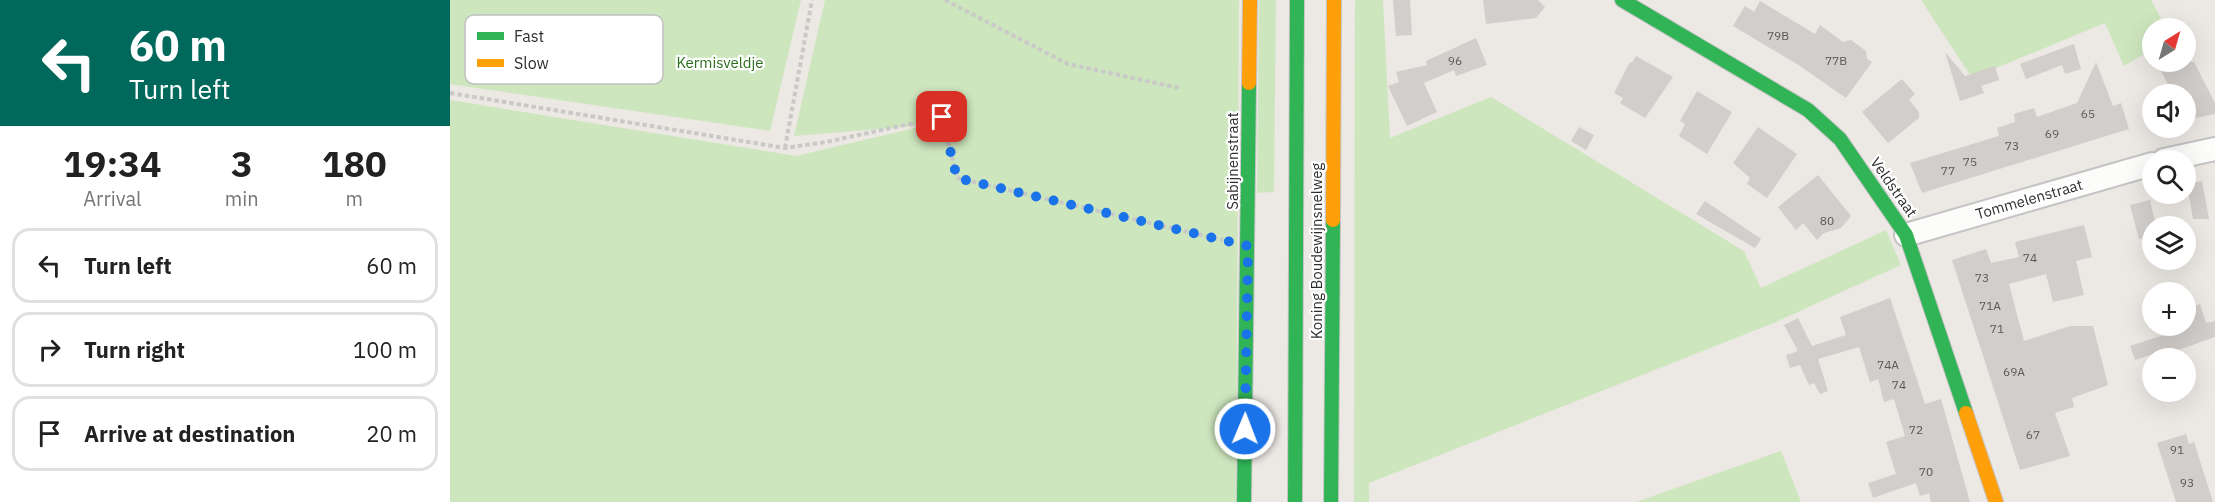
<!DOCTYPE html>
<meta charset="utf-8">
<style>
:root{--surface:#fff;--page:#f2f2f2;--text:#222;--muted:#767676;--line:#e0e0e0}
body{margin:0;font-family:"IBM Plex Sans",sans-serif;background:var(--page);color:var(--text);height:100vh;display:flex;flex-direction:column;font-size:22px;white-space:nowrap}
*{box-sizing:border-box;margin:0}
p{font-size:20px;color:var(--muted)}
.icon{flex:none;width:33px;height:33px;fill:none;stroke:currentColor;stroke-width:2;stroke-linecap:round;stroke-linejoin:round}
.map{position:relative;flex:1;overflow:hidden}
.sheet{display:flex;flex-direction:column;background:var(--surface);width:450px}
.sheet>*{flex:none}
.top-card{background:#00695c;color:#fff;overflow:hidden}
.needle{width:39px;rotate:37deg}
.controls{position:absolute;left:1692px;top:18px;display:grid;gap:12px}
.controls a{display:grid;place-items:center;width:54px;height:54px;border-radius:50%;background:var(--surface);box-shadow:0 6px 24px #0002;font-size:30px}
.pin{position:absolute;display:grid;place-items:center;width:51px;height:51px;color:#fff;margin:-26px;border-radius:12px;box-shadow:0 3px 9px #0006}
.me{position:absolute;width:66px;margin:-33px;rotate:1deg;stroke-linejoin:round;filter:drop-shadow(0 0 4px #0008)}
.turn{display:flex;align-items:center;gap:21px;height:126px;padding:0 30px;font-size:27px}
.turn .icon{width:78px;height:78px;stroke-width:2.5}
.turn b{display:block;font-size:42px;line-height:51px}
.eta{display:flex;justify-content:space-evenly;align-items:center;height:102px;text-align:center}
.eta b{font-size:36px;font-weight:700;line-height:42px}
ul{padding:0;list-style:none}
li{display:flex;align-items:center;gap:18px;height:75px;margin:0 12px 9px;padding:0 18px;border:3px solid var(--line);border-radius:18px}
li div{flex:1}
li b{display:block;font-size:22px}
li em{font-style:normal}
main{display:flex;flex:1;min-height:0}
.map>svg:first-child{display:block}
.green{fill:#cee6be}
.building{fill:#d1cecb}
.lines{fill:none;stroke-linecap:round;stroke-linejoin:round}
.street-casing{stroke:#c5c4c5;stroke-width:26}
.fast-casing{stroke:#c5c4c5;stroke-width:16}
.slow-casing{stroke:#c5c4c5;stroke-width:16}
.path{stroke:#c9c9c8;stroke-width:4;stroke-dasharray:4.5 3;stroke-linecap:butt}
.street{stroke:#fcfcfb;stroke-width:22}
.fast{stroke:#30b455;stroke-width:14}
.slow{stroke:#ff9f0a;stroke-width:14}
.route{stroke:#1a73e8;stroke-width:10;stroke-dasharray:0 18}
.labels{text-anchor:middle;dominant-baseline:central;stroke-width:4.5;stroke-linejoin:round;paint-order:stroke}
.number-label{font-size:12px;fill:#585857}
.park-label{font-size:15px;fill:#2c6e1b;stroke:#fff}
.street-label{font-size:15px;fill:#2e2e2e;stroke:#fff}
.key{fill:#fff;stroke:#c0c0c0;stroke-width:1.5}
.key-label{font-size:16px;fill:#2e2e2e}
</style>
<main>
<section class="sheet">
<div class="top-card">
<div class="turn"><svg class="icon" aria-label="left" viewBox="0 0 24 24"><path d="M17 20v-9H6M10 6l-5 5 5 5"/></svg><div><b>60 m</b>Turn left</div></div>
</div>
<div class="eta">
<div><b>19:34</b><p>Arrival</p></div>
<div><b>3</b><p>min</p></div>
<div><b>180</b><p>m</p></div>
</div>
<ul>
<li><svg class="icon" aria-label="left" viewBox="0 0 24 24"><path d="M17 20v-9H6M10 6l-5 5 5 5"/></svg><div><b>Turn left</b></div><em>60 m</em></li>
<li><svg class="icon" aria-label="right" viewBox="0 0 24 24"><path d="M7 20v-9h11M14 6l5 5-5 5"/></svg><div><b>Turn right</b></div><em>100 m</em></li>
<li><svg class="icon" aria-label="arrive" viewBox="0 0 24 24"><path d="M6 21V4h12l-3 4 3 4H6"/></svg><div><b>Arrive at destination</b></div><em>20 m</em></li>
</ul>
</section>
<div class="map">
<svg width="1765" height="502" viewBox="0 0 1765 502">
<rect width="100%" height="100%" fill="#ece8e4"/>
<path class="green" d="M0 0H351L320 131 0 84Z
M375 0H789L786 502H0V100L346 156 477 125 344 136Z
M809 0H826L824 192 807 193Z
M905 0H933L940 138 1041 97 1294 251 1311 288 1436 230 1451 265 1326 322 919 483V502H904Z
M1471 0H1701L1716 28H1702V49L1674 66 1655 23 1522 78Z
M1331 451 1351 502H1186Z"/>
<path class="building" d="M943 0H960L962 35 946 36Z
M1033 0H1088L1095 7 1086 18 1036 24Z
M1310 1 1365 34 1370 25 1393 42 1401 40 1416 51 1417 59 1422 62 1396 98 1347 64 1283 26 1295 6 1304 12Z
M1026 38 1037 65 1006 76 1004 70 974 83 987 112 957 126 938 86 949 82 946 72 977 65 976 61Z
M1624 44 1631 69 1615 74 1612 65 1576 79 1570 64Z
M1495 52 1515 76 1545 66 1549 80 1531 86 1534 93 1510 101Z
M1186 56 1223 77 1195 118 1170 103 1173 98 1164 93 1180 62 1182 63Z
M1646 62 1663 106 1671 103 1679 129 1472 193 1460 163 1549 136 1547 128 1565 122 1564 114 1584 108 1587 117 1627 103Z
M1719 62H1744L1765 103V114L1736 120V94H1723L1709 67Z
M1452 79 1465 94 1459 100 1469 112V118L1438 143 1412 112Z
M1247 91 1282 112 1257 154 1229 136 1235 124 1230 121Z
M1129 127 1144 135 1136 150 1121 141Z
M1308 127 1347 154 1317 198 1297 184 1300 178 1283 163Z
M1368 175 1401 216 1391 228 1374 233 1367 240 1353 223 1346 230 1328 207Z
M1752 181 1759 219H1743L1737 184Z
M1700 200 1706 226H1702V236L1689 239 1680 205Z
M1255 201 1311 239 1305 248 1246 214Z
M1634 225 1642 257 1626 261 1634 295 1603 302 1596 274 1559 284 1574 341 1620 326H1643L1658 385 1622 398 1624 407 1605 413 1620 456 1570 470 1502 260 1536 249 1541 263 1569 257 1565 242Z
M1440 298 1475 404 1491 399 1520 502H1481L1479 493 1470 496 1466 483 1423 498 1418 483 1446 474 1436 442 1455 436 1444 399 1434 402 1428 379 1420 382 1409 347 1368 359 1378 391 1370 394 1364 383 1359 385 1350 365 1340 368 1336 355 1348 351 1334 325 1348 318 1362 346 1396 335 1390 317Z
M1750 304 1756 323 1765 321V337L1723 352 1722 348 1685 360 1680 346 1717 334 1715 326H1736V309Z
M1736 434 1739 444 1744 442 1763 502H1726L1707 443Z"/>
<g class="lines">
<g class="street-casing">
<path id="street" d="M1714 160 1765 149
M1456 235 1702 164"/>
</g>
<g class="fast-casing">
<path id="fast" d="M1172 0 1358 110 1390 139 1456 235 1516 413
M794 502 799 83
M845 502 847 0
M881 502 883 220"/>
</g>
<g class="slow-casing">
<path id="slow" d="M799 83 800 0
M883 220 884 0
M1516 413 1546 502"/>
</g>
<path class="path" d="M495 0 618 64 729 88
M0 93 335 148 376 142 492 117 507 178 773 240
M335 148 362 0"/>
<use href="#street" class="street"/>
<use href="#fast" class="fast"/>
<use href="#slow" class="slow"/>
</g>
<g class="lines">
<path class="route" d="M492 117 507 178 798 246 795 429"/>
</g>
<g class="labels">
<g class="number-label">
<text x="1328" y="35">79B</text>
<text x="1005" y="60">96</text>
<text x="1386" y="60">77B</text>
<text x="1638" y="113">65</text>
<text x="1602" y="133">69</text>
<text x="1562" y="145">73</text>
<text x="1520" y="161">75</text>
<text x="1498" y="170">77</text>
<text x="1377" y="220">80</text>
<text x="1580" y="257">74</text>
<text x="1532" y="277">73</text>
<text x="1540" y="305">71A</text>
<text x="1547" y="328">71</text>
<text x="1438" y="364">74A</text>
<text x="1564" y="371">69A</text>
<text x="1449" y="384">74</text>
<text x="1466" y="429">72</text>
<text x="1583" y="434">67</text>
<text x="1727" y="449">91</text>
<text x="1476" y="471">70</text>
<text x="1737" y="482">93</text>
</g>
<g class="park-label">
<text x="270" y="62">Kermisveldje</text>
</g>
<g class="street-label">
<text transform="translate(782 161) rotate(-90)">Sabijnenstraat</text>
<text transform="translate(1444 187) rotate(55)">Veldstraat</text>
<text transform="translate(1579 199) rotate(-16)">Tommelenstraat</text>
<text transform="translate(866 251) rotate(-90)">Koning Boudewijnsnelweg</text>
</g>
</g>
<rect x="15" y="15" width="198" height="69" rx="9" class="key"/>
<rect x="27" y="32" width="27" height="8" fill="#30b455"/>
<rect x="27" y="59" width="27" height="8" fill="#ff9f0a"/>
<g class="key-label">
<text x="64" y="42">Fast</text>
<text x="64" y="69">Slow</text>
</g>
</svg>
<div class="controls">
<a><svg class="needle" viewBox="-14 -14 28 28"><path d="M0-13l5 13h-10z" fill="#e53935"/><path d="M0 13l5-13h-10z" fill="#767676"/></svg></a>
<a><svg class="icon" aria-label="sound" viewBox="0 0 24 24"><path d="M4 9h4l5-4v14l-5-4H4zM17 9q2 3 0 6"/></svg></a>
<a><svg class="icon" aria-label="search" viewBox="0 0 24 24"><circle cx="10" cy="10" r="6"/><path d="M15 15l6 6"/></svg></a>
<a><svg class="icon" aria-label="layers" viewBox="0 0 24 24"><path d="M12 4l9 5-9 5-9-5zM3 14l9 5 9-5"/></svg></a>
<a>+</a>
<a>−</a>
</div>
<div class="pin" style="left:492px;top:117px;background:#d93025"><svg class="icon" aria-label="arrive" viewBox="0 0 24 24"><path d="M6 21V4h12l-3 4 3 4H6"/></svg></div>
<svg class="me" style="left:795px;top:429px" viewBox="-20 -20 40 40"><circle r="17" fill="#1a73e8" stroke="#fff" stroke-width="3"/><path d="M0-11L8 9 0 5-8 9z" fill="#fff"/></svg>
</div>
</main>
